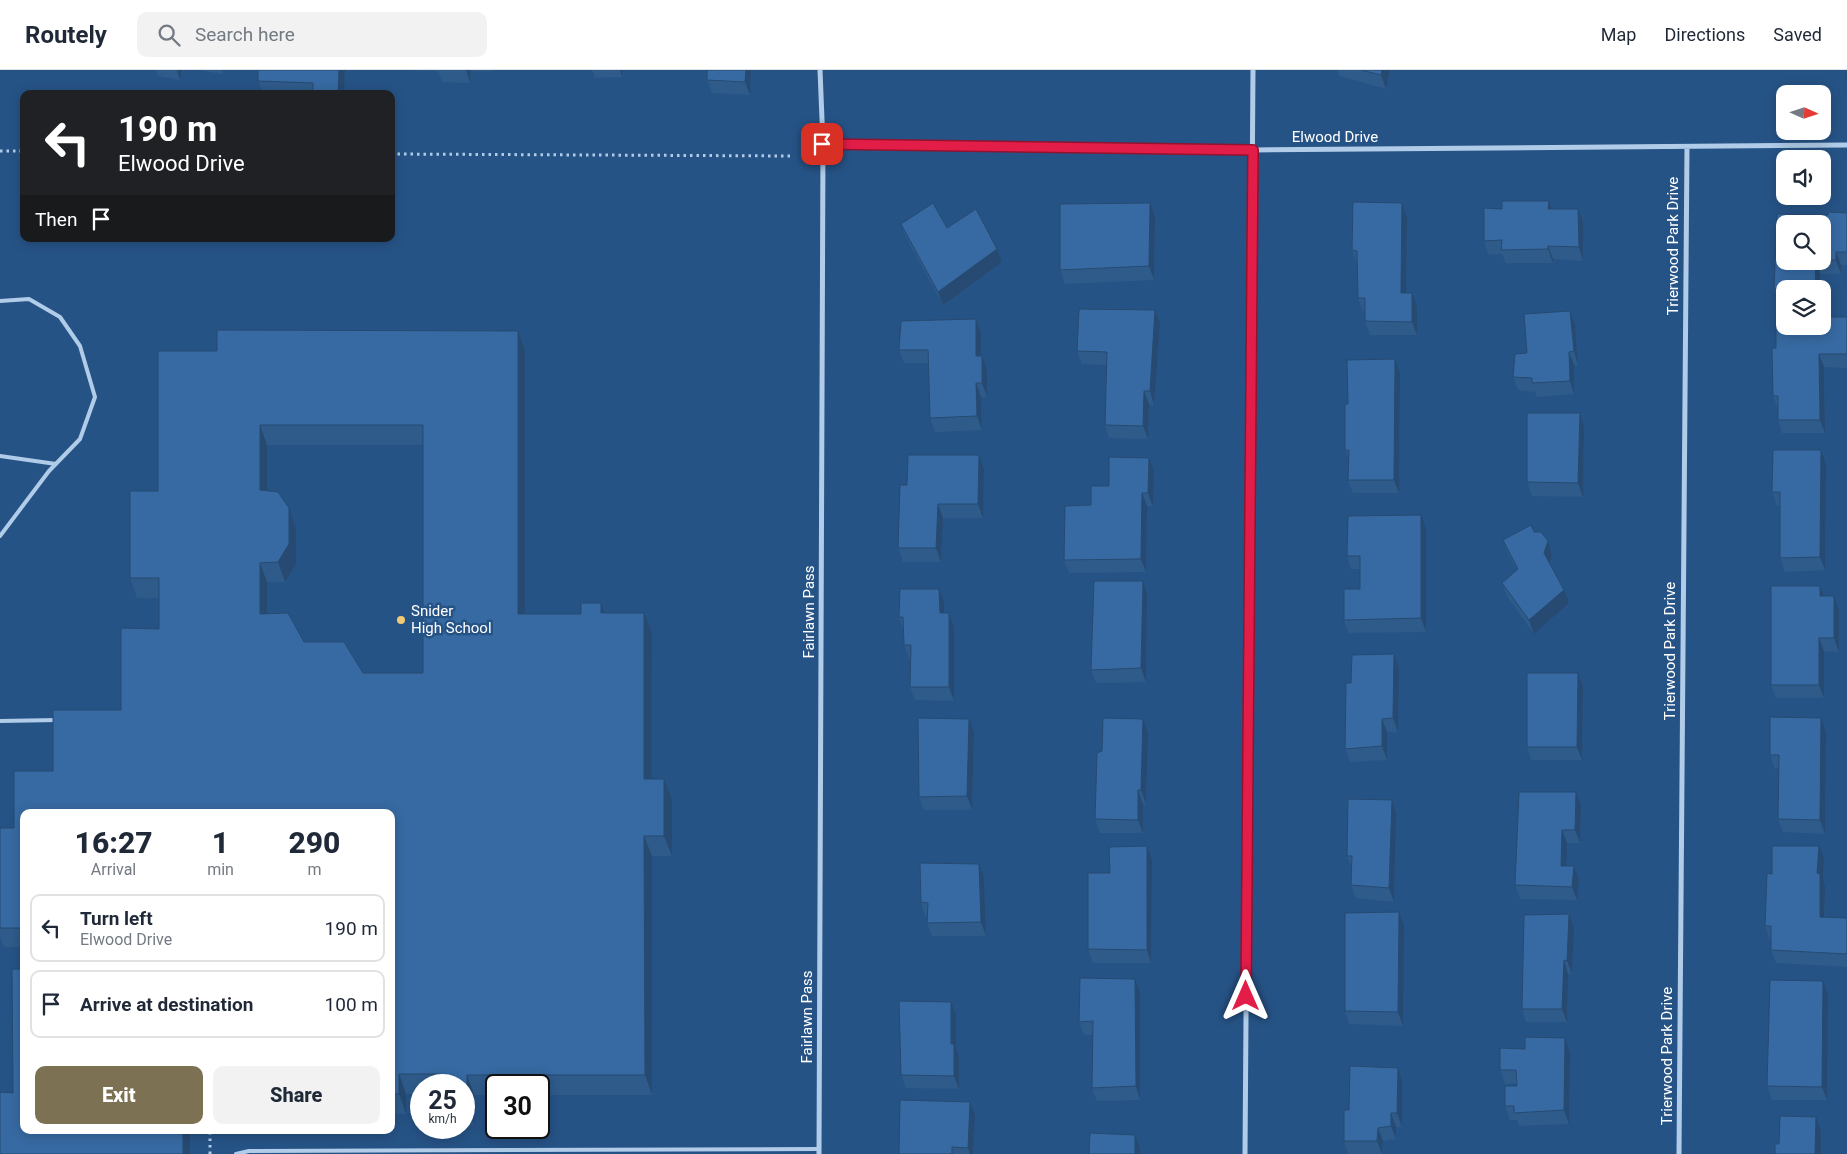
<!DOCTYPE html>
<style>
:root{--surface:#fff;--page:#f2f2f3;--text:#1f2937;--muted:#747a83;--line:#e0e1e3;--accent:#7d7153}
body{margin:0;font-family:Roboto,sans-serif;background:var(--page);color:var(--text);height:100vh;display:flex;flex-direction:column;font-size:19px;white-space:nowrap}
*{box-sizing:border-box;margin:0}
p{font-size:16px;color:var(--muted)}
.icon{flex:none;width:28px;height:28px;fill:none;stroke:currentColor;stroke-width:2;stroke-linecap:round;stroke-linejoin:round}
.map{position:relative;flex:1;overflow:hidden}
.sheet{position:absolute;left:20px;top:739px;width:375px;height:325px;display:flex;flex-direction:column;background:var(--surface);border-radius:10px;box-shadow:0 2px 12px #0003}
.sheet>*{flex:none}
.hud{position:absolute;left:20px;top:20px;width:375px;height:152px;border-radius:10px;box-shadow:0 2px 12px #0003;background:#202124;color:#fff;overflow:hidden}
.needle{width:32px;rotate:93deg}
.controls{position:absolute;left:1776px;top:15px;display:grid;gap:10px}
.controls a{display:grid;place-items:center;width:55px;height:55px;border-radius:10px;background:var(--surface);box-shadow:0 2px 12px #0003;font-size:25px}
.speed{position:absolute;left:410px;top:1004px;display:flex;gap:10px;font-size:25px;font-weight:700;text-align:center}
.speed>*{display:grid;place-content:center;width:65px;height:65px;border-radius:50%;background:var(--surface);box-shadow:0 2px 12px #0003;line-height:1}
.speed small{font-size:12px;font-weight:400}
.speed .limit{border:2px solid #111;border-radius:8px;background:#fff;color:#111}
.pin{position:absolute;display:grid;place-items:center;width:42px;height:42px;color:#fff;margin:-21px;border-radius:10px;box-shadow:0 2px 8px #0006}
.me{position:absolute;width:55px;margin:-28px;rotate:0deg;stroke-linejoin:round;filter:drop-shadow(0 0 4px #0008)}
.turn{display:flex;align-items:center;gap:18px;height:105px;padding:0 15px;font-size:22px}
.turn .icon{width:65px;height:65px;stroke-width:2.5}
.turn b{display:block;font-size:35px;line-height:42px}
.then{display:flex;align-items:center;height:48px;padding:0 15px;background:#0003;gap:10px;font-size:19px}
.eta{display:flex;justify-content:space-evenly;align-items:center;height:85px;text-align:center}
.eta b{font-size:30px;font-weight:800;line-height:35px}
.cta{display:flex;gap:10px;margin-top:auto;padding:10px 15px}
.cta a{flex:1;height:58px;border-radius:10px;background:var(--accent);color:#fff;font-size:20px;font-weight:800;line-height:58px;text-align:center}
.cta a+a{background:var(--page);color:var(--text)}
ul{padding:0;list-style:none}
li{display:flex;align-items:center;gap:15px;height:68px;margin:0 10px 8px;padding:0 5px;border:2px solid var(--line);border-radius:10px}
li div{flex:1}
li b{display:block;font-size:19px}
li em{font-style:normal}
header{display:flex;align-items:center;gap:30px;box-sizing:border-box;height:70px;padding:0 25px;background:var(--surface);border-bottom:1px solid var(--line)}
header strong{font-size:24px}
nav{display:flex;gap:28px;margin-inline-start:auto;font-size:18px}
.search{width:350px;height:45px;background:var(--page);display:flex;align-items:center;gap:12px;box-sizing:border-box;padding:0 18px;border-radius:10px;color:var(--muted);font-size:19px}
.map>svg:first-child{display:block}
.lines{fill:none;stroke-linecap:round;stroke-linejoin:round}
.path{stroke:#b1cce8;stroke-width:3;stroke-dasharray:2.5 4;stroke-linecap:butt}
.lane{stroke:#b1cce8;stroke-width:4}
.street{stroke:#b1cce8;stroke-width:5}
.wall{fill:#2f5b8b;fill-rule:evenodd}
.shaded-wall{fill:#264a71}
.building{fill:#376aa2;stroke:#264a71;fill-rule:evenodd}
.route-casing{stroke:#92132f;stroke-width:12}
.route{stroke:#e11d48;stroke-width:9}
.poi-dot{fill:#f1ca76;stroke:#265386;stroke-width:2}
.labels{text-anchor:middle;dominant-baseline:central;stroke-width:5;stroke-linejoin:round;paint-order:stroke}
.street-label{font-size:15px;fill:#fff;stroke:#265386}
.poi-label{font-size:15px;fill:#fff;stroke:#265386;text-anchor:start}
</style>
<header>
<strong>Routely</strong>
<div class="search"><svg class="icon" aria-label="search" viewBox="0 0 24 24"><circle cx="10" cy="10" r="6"/><path d="M15 15l6 6"/></svg>Search here</div>
<nav><a>Map</a><a>Directions</a><a>Saved</a></nav>
</header>
<div class="map">
<svg width="1847" height="1084" viewBox="0 0 1847 1084">
<rect width="100%" height="100%" fill="#265386"/>
<g class="lines">
<path class="path" d="M0 81H24
M391 84 792 86
M210 1084V1061L272 1060"/>
<path class="lane" d="M0 231 29 229 60 247 80 276 95 327 80 369 49 401 0 466
M0 386 56 394
M0 651 58 650
M236 1084 249 1081 819 1079"/>
<path class="street" d="M823 74 1253 80 1847 75
M819 1084 823 74 820 0
M1245 1084 1253 0
M1679 1084 1687 77"/>
</g>
<path class="wall" d="M156 0H182L180 10 158 6Z
M199 0H223L222 4Z
M258 0H345L344 24H263L258 11Z
M403 0H493V1H471L470 13 442 12 438 1Z
M592 0H623L622 7 595 8Z
M751 0 750 25 712 23 707 10Z
M1337 0H1390L1386 19 1339 6Z
M1549 131 1552 139H1578L1583 152V191L1553 189V193H1506L1502 184H1488L1484 171 1502 139Z
M1402 133 1407 147 1406 223 1417 237V265H1370L1365 251V241H1363L1358 228 1357 194 1352 180Z
M1828 142 1847 143V195H1841V204H1820V219H1785V233L1779 232 1774 219 1777 144 1828 145ZM1785 154H1822V191H1785Z
M1155 147 1154 210 1065 214 1060 200Z
M901 154 947 158 997 179 1002 192 943 235 906 167Z
M1155 240 1160 253 1154 335 1149 334 1148 369 1109 368 1105 355 1106 295 1082 294 1077 281Z
M1847 247V298L1824 297 1825 363H1782L1778 350V339L1773 326 1776 278Z
M976 249 981 263V286H982L987 300V327H981L982 360 935 362 930 348 928 293H904L899 280Z
M1575 255 1578 295H1574V324L1537 327 1535 322 1518 320 1513 307 1527 283Z
M217 260 518 261 525 281V544H581V533H601L604 543H644L652 563 651 709H664L672 729V786H652V1025H539V1015H496V1025H474V1055H464V1015H421V1024H406V1044H391V742H24V877H4L0 867V758H14V701H53V640H121V558L159 559V528H137L130 508V421H158V281H217ZM267 375H423V603H363L344 572H304L288 543H267V512H285L296 494V458L289 438 278 422 267 421Z
M1400 303 1399 423H1353L1348 410 1349 389 1345 380 1348 334Z
M1580 343 1584 357 1583 427 1532 426 1527 412Z
M979 385 984 399 983 448H943L941 492H903L898 478 907 415Z
M1149 388 1154 401 1153 437 1147 436 1146 502 1069 503 1064 490 1091 435 1109 416Z
M1826 394 1825 500 1785 502 1780 488V435H1777L1772 422Z
M1426 459V562L1349 563 1344 550 1360 519V499H1351L1347 486Z
M1534 462 1548 471 1552 485 1550 493 1569 533 1534 564 1507 526 1502 513 1517 500 1508 483 1503 470Z
M1143 511 1147 524 1146 612 1096 613 1091 600Z
M1820 516 1824 526 1839 540V582L1824 581V628H1776L1771 615Z
M944 532 945 543H949L954 557V631L915 630 910 617 911 589 909 588 904 575 903 559 899 547Z
M1394 584 1399 598 1398 662H1387V690L1350 692 1345 679 1351 613Z
M1578 603 1583 617 1582 690H1531L1527 677Z
M1821 648 1826 662 1825 764 1783 762 1778 749 1779 698 1775 699 1770 685Z
M1143 649 1148 662 1146 734H1143V763H1100L1095 749 1102 681Z
M974 662 972 740H924L919 727Z
M1392 730 1396 743 1394 832 1356 828 1351 815 1352 797 1347 786Z
M1581 736 1580 773H1567L1566 796H1574L1579 810 1577 830 1520 829 1515 815Z
M1147 776 1152 790 1151 893H1093L1088 879 1110 803Z
M1824 789 1823 810 1825 817V847L1847 848V897L1776 893 1771 880V870H1770L1765 856 1772 804Z
M979 794 984 807 986 866H932L927 853V846H925L921 832Z
M1399 842 1404 856 1403 956 1349 954 1345 941Z
M1569 844 1574 858 1572 904H1568L1567 952H1526L1522 939Z
M1823 911 1828 924 1827 1030H1772L1767 1016Z
M1140 923V1030L1097 1031 1092 1018 1093 965H1084L1079 952Z
M956 945V978L959 987V1019L906 1018 901 1005Z
M1565 968 1570 982 1569 1054 1519 1056 1517 1050H1510L1505 1036 1517 1016V1013L1505 1014 1500 1000 1525 979Z
M1402 1011V1057H1396V1069L1383 1071 1382 1084H1348L1344 1071 1349 1040Z
M975 1045 973 1084H899Z"/>
<path class="shaded-wall" d="M177 0H182L180 10Z
M339 0H345L344 24H338Z
M466 0H471V1L470 13Z
M620 0H623L622 7Z
M746 0H751L750 25 745 12Z
M1382 0H1390L1386 19 1381 5Z
M1549 131 1554 144 1548 139Z
M1150 133 1155 147 1154 210 1149 196Z
M1402 133 1407 147 1406 236 1401 223Z
M1578 139 1583 152V191L1579 177Z
M1548 176 1553 189V193L1548 179Z
M997 179 1002 192 943 235 938 222Z
M1836 182 1841 195V204L1836 190Z
M1816 191 1820 204V219H1815Z
M1412 223 1417 237V265L1412 252Z
M1155 240 1160 253 1154 335 1150 321Z
M1570 241 1575 255 1578 295 1574 281Z
M976 249 981 263V300L976 286Z
M518 261 525 281V563L518 544Z
M1569 282 1574 295V324L1570 311Z
M1819 284 1824 297 1825 363 1820 350Z
M982 286 987 300V327L982 313Z
M1395 289 1400 303 1399 423 1394 410Z
M976 313 981 327 982 360 977 346Z
M1144 321 1149 334 1148 369 1143 356Z
M1580 343 1584 357 1583 427 1578 413Z
M260 355 267 375V440L260 420Z
M1821 380 1826 394 1825 500 1820 487Z
M979 385 984 399 983 448 978 434Z
M1149 388 1154 401 1153 437 1148 423Z
M1142 423 1147 436 1146 502 1141 489Z
M938 434 943 448 941 492 936 478Z
M289 438 296 458V494L285 512 278 492Z
M1421 445 1426 459V562L1421 548Z
M1548 471 1552 485 1549 496 1544 483Z
M260 493 267 512V563L260 544Z
M1143 511 1147 524 1146 612 1141 598Z
M1820 516 1825 529 1820 526Z
M939 519 944 532 945 557 940 543Z
M1564 520 1569 533 1534 564 1529 550Z
M1834 526 1839 540V582L1834 568Z
M601 533 608 553 601 543Z
M644 543 652 563 651 729 644 709Z
M949 543 954 557V631L949 617Z
M1819 568 1824 581V628L1819 615Z
M1394 584 1399 598 1398 662 1393 648Z
M1578 603 1583 617 1582 690 1577 677Z
M1821 648 1826 662 1825 764 1820 750Z
M969 649 974 662 972 740 967 726Z
M1143 649 1148 662 1146 734 1141 720Z
M1382 649 1387 662V690L1382 676Z
M664 709 672 729V786L664 766Z
M1138 720 1143 734V763L1138 750Z
M1576 722 1581 736 1580 773 1575 760Z
M1392 730 1396 743 1394 832 1389 818Z
M1562 760 1567 773 1566 810 1561 796Z
M644 766 652 786V1025L645 1005Z
M1147 776 1152 790 1151 893 1147 880Z
M1819 776 1824 789 1823 810 1825 817 1824 860 1820 847 1817 803Z
M979 794 984 807 986 866 981 852Z
M1574 796 1579 810 1577 830 1572 817Z
M1399 842 1404 856 1403 956 1398 942Z
M1569 844 1574 858 1572 904 1567 891Z
M1564 890 1568 904 1567 952 1562 939Z
M1135 909 1140 923V1030L1136 1016Z
M1823 911 1828 924 1827 1030 1822 1017Z
M951 932 956 945V978L959 987V1019L954 1006 951 974Z
M1565 968 1570 982 1569 1054 1564 1040Z
M1398 998 1402 1011V1057L1397 1043Z
M399 1004 406 1024V1044L399 1024Z
M467 1005 474 1025V1055L467 1035Z
M970 1032 975 1045 973 1084H970L968 1078Z
M1391 1043 1396 1057V1069L1391 1056Z
M1816 1047 1821 1061V1084H1815Z
M1378 1058 1383 1071 1382 1084 1377 1071Z
M183 1060H190V1084H183Z
M1135 1065 1140 1078V1084H1135Z"/>
<path class="building" d="M258 0H339L338 24H313V13L258 11Z
M707 0H746L745 12 707 10Z
M1361 0H1382L1381 5Z
M1846 0H1847V8H1846Z
M1502 131H1549L1548 139H1578L1579 177 1548 176V179L1501 180 1502 170 1484 171V138L1502 139Z
M1353 132 1402 133 1401 223H1412V252L1365 251V228H1358L1357 181 1352 180Z
M933 133 947 158 976 139 997 179 938 222 901 154Z
M1150 133 1149 196 1060 200V134Z
M1828 142 1847 143V182H1836V190H1822V154H1785V191H1816L1815 219H1774L1777 144 1828 145Z
M1079 239 1155 240 1150 321H1144L1143 356 1105 355 1107 282 1077 281Z
M1570 241 1574 281 1569 282 1570 311 1532 313V308L1513 307 1515 284 1527 283 1524 244Z
M1785 247V256H1822V247H1847V284H1819L1820 350H1778V326H1773L1772 278H1776V248Z
M976 249V286H982V313H976L977 346 930 348 928 280H899L901 251Z
M217 260 518 261V544H581V533H601V543H644V709H664V766H644L645 1005H467V1035H464V1015H439V1004H399V1024H391V742H24V858H0V758H14V701H53V640H121V558L159 559V508H130V421H158V281H217ZM260 355H423V603H363L344 572H304L288 543 260 544V493L278 492 289 474V438L278 422 260 420Z
M1395 289 1394 410H1348L1349 380H1345V334H1348L1347 290Z
M1527 343H1580L1578 413 1527 412Z
M1773 380H1821L1820 487 1780 488V422H1772Z
M908 385H979L978 434H938L936 478H898L900 415H907Z
M1109 387 1149 388 1148 423H1142L1141 489 1064 490 1065 436 1091 435V416H1109Z
M1421 445V548L1344 550V519H1360V486H1347L1348 446Z
M1531 455 1534 462H1541L1548 471 1544 483 1564 520 1529 550 1502 513 1518 499 1503 470Z
M1094 511H1143L1141 598 1091 600Z
M1771 516H1820V526H1834V568H1819V615H1771Z
M900 519H939L940 543H949V617H910L911 575H904L903 547H899Z
M1394 584 1393 648 1382 649V676L1345 679 1346 613H1351L1352 585Z
M1527 603H1578L1577 677H1527Z
M1770 647 1821 648 1820 750 1778 749 1779 685H1770Z
M918 648 969 649 967 726 919 727Z
M1103 648 1143 649 1141 720H1138V750L1095 749 1097 683 1102 681Z
M1519 722H1576L1575 760H1562L1561 796H1574L1572 817 1515 815Z
M1348 729 1392 730 1389 818 1351 815 1352 786H1347Z
M1147 776V880L1088 879V803H1110L1109 777Z
M1772 776H1819L1817 803 1820 804V847L1847 848V884L1771 880V856H1765L1767 803 1772 804Z
M920 793 979 794 981 852 927 853 928 833 921 832Z
M1399 842 1398 942 1345 941V843Z
M1569 844 1567 891 1564 890 1562 939H1522L1524 845Z
M12 899H24V1060H183V1084H0V1022L13 1023Z
M1080 908 1135 909 1136 1016 1092 1018 1093 951 1079 952Z
M1770 910 1823 911 1822 1017 1767 1016Z
M899 931 951 932V974H954V1006L901 1005Z
M1525 967 1565 968 1564 1040 1514 1043V1036H1505V1016H1517L1516 1000H1500V978L1525 979Z
M1350 996 1398 998 1397 1043H1391V1056L1378 1058 1377 1071H1344V1040H1349Z
M900 1030 970 1032 968 1078 952 1077V1084H899Z
M1780 1046 1816 1047 1815 1084H1775V1074H1779Z
M1090 1063 1135 1065V1084H1089Z"/>
<g class="lines">
<g class="route-casing">
<path id="route" d="M822 74 1253 80 1246 926"/>
</g>
<use href="#route" class="route"/>
</g>
<circle class="poi-dot" cx="401" cy="550" r="5"/>
<g class="labels">
<g class="street-label">
<text x="1335" y="67">Elwood Drive</text>
<text transform="translate(1673 176) rotate(-90)">Trierwood Park Drive</text>
<text transform="translate(809 542) rotate(-90)">Fairlawn Pass</text>
<text transform="translate(1670 581) rotate(-90)">Trierwood Park Drive</text>
<text transform="translate(807 947) rotate(-90)">Fairlawn Pass</text>
<text transform="translate(1667 986) rotate(-90)">Trierwood Park Drive</text>
</g>
<g class="poi-label">
<text x="411" y="541">Snider<tspan x="411" dy="17">High School</tspan></text>
</g>
</g>
</svg>
<div class="controls">
<a><svg class="needle" viewBox="-14 -14 28 28"><path d="M0-13l5 13h-10z" fill="#e53935"/><path d="M0 13l5-13h-10z" fill="#747a83"/></svg></a>
<a><svg class="icon" aria-label="sound" viewBox="0 0 24 24"><path d="M4 9h4l5-4v14l-5-4H4zM17 9q2 3 0 6"/></svg></a>
<a><svg class="icon" aria-label="search" viewBox="0 0 24 24"><circle cx="10" cy="10" r="6"/><path d="M15 15l6 6"/></svg></a>
<a><svg class="icon" aria-label="layers" viewBox="0 0 24 24"><path d="M12 4l9 5-9 5-9-5zM3 14l9 5 9-5"/></svg></a>
</div>
<div class="speed"><div>25<small>km/h</small></div><div class="limit">30</div></div>
<div class="pin" style="left:822px;top:74px;background:#d93025"><svg class="icon" aria-label="arrive" viewBox="0 0 24 24"><path d="M6 21V4h12l-3 4 3 4H6"/></svg></div>
<svg class="me" style="left:1246px;top:926px" viewBox="-20 -20 40 40"><path d="M0-17L14 15 0 8-14 15z" fill="#e11d48" stroke="#fff" stroke-width="4"/></svg>
<div class="hud">
<div class="turn"><svg class="icon" aria-label="left" viewBox="0 0 24 24"><path d="M17 20v-9H6M10 6l-5 5 5 5"/></svg><div><b>190 m</b>Elwood Drive</div></div>
<div class="then">Then<svg class="icon" aria-label="arrive" viewBox="0 0 24 24"><path d="M6 21V4h12l-3 4 3 4H6"/></svg></div>
</div>
<section class="sheet">
<div class="eta">
<div><b>16:27</b><p>Arrival</p></div>
<div><b>1</b><p>min</p></div>
<div><b>290</b><p>m</p></div>
</div>
<ul>
<li><svg class="icon" aria-label="left" viewBox="0 0 24 24"><path d="M17 20v-9H6M10 6l-5 5 5 5"/></svg><div><b>Turn left</b><p>Elwood Drive</p></div><em>190 m</em></li>
<li><svg class="icon" aria-label="arrive" viewBox="0 0 24 24"><path d="M6 21V4h12l-3 4 3 4H6"/></svg><div><b>Arrive at destination</b></div><em>100 m</em></li>
</ul>
<div class="cta"><a>Exit</a><a>Share</a></div>
</section>
</div>
